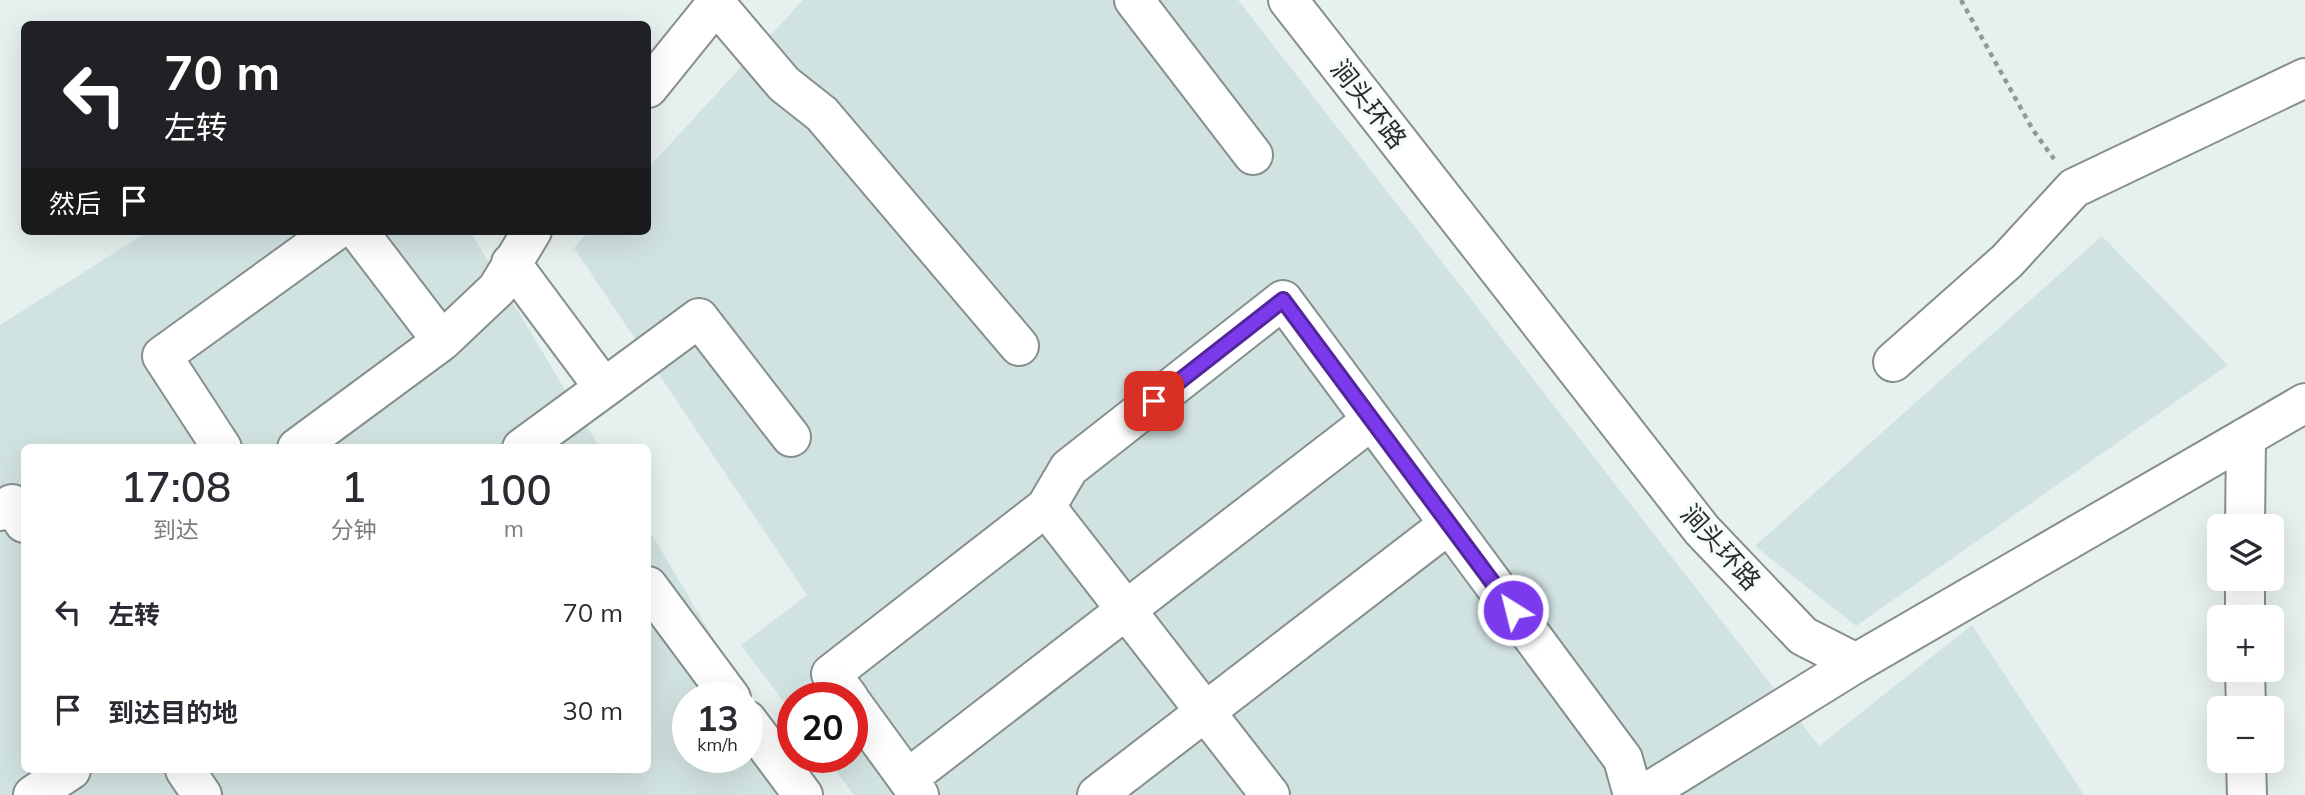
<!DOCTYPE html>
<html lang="zh">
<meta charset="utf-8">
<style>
:root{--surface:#fff;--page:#f2f2f3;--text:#2b2b33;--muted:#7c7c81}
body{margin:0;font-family:Mulish,"Noto Sans SC",sans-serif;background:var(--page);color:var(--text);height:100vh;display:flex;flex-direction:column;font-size:26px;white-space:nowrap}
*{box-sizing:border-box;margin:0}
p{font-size:23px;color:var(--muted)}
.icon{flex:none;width:38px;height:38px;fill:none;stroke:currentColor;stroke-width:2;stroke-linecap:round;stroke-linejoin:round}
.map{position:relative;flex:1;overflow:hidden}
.drawer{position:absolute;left:21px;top:444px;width:630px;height:329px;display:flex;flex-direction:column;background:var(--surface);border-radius:10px;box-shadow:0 7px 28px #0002}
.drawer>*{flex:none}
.banner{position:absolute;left:21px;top:21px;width:630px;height:214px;border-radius:10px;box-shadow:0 7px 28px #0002;background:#202124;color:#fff;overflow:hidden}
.fabs{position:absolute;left:2207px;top:514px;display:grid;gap:14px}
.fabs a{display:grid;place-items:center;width:77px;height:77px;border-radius:10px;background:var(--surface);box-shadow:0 7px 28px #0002;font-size:35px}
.speed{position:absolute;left:672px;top:682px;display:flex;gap:14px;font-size:35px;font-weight:700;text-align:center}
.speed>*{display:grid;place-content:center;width:91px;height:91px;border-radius:50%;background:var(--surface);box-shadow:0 7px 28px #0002;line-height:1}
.speed small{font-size:18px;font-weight:400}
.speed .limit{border:10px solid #d22;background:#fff;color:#111}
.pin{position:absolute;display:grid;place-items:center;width:60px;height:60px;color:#fff;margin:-30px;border-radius:14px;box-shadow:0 4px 10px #0006}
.me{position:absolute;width:77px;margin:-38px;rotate:324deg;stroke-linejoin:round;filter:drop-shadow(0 0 5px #0008)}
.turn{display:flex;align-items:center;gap:24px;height:147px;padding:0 28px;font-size:32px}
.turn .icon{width:91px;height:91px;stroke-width:2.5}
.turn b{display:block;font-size:49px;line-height:60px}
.then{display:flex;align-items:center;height:66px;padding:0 28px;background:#0003;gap:14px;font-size:26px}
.eta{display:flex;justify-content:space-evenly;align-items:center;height:119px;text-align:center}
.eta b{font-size:42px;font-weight:600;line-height:49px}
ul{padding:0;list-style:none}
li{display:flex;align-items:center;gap:21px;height:98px;padding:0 28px}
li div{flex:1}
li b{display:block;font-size:26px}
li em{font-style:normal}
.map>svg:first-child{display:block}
.built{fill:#d1e3e1;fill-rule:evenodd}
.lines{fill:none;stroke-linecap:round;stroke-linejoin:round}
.minor-casing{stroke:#868f8e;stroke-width:42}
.path{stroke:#919998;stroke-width:4.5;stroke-dasharray:5 5;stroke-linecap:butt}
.minor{stroke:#fff;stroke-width:38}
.route-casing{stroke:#51269a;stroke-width:18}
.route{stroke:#7c3aed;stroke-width:12}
.labels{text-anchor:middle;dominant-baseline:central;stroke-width:7;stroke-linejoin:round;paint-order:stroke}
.street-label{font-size:26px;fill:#292d2c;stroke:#f4fdfc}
</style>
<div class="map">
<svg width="2305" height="795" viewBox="0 0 2305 795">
<rect width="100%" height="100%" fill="#e6f0ef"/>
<path class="built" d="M803 0H1238L1819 746 1972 625 2084 795H854L826 758H852V698H793V714L741 645 807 595 574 248 589 231H648V168Z
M149 231H470L600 448H24V770H648V528L806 795H0V325ZM688 698H747V758H688Z
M2102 236 2228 365 1856 626 1755 546Z"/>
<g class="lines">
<g class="minor-casing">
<path id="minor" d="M1134 0 1253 155
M1288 0 1702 530 1803 636 1856 663 2305 403
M716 4 784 84 822 114 1019 346
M648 88 719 0
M358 231 442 341
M511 263 604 388 522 448
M1893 362 2007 261 2074 188 2305 78
M604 388 699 318 791 437
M222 448 162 356 335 231
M297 448 442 341 497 289 532 231
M1046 507 1270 795
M0 511 12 504 24 523
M2245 527 2246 437
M648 586 731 698
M2245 618V579
M2245 670 2246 709
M849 698 831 674 1046 507 1069 468 1283 300 1623 759 1633 795
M852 703 919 795
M747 720 803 795
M2246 761 2247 795
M185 770 202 795
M907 779 1372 420
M33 795 71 770
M1097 795 1449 524
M1643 795 1856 663"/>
</g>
<path class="path" d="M1961 0 2033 130 2054 159"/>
<use href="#minor" class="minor"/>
</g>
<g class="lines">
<g class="route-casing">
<path id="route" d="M1154 401 1283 300 1513 610"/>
</g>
<use href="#route" class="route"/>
</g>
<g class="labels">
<g class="street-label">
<text transform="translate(1369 104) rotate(52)">涧头环路</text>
<text transform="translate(1721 547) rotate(48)">涧头环路</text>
</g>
</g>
</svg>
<div class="fabs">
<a><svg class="icon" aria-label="layers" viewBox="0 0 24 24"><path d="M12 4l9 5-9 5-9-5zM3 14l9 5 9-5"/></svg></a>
<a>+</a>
<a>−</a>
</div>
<div class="speed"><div>13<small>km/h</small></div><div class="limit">20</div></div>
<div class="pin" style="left:1154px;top:401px;background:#d93025"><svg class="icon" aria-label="arrive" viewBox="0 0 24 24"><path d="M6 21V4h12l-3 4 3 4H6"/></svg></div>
<svg class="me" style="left:1513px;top:610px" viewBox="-20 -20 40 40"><circle r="17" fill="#7c3aed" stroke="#fff" stroke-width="3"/><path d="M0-11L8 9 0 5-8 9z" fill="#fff"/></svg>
<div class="banner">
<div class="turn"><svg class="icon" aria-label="left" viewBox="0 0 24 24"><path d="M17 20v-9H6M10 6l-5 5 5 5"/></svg><div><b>70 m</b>左转</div></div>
<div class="then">然后<svg class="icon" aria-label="arrive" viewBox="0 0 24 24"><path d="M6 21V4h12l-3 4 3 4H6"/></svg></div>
</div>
<section class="drawer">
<div class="eta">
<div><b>17:08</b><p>到达</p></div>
<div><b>1</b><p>分钟</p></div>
<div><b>100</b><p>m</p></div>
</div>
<ul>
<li><svg class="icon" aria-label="left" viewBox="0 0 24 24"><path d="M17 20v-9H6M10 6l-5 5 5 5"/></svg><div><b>左转</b></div><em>70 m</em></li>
<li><svg class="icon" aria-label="arrive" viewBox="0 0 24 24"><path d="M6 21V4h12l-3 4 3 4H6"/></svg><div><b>到达目的地</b></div><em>30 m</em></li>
</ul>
</section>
</div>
